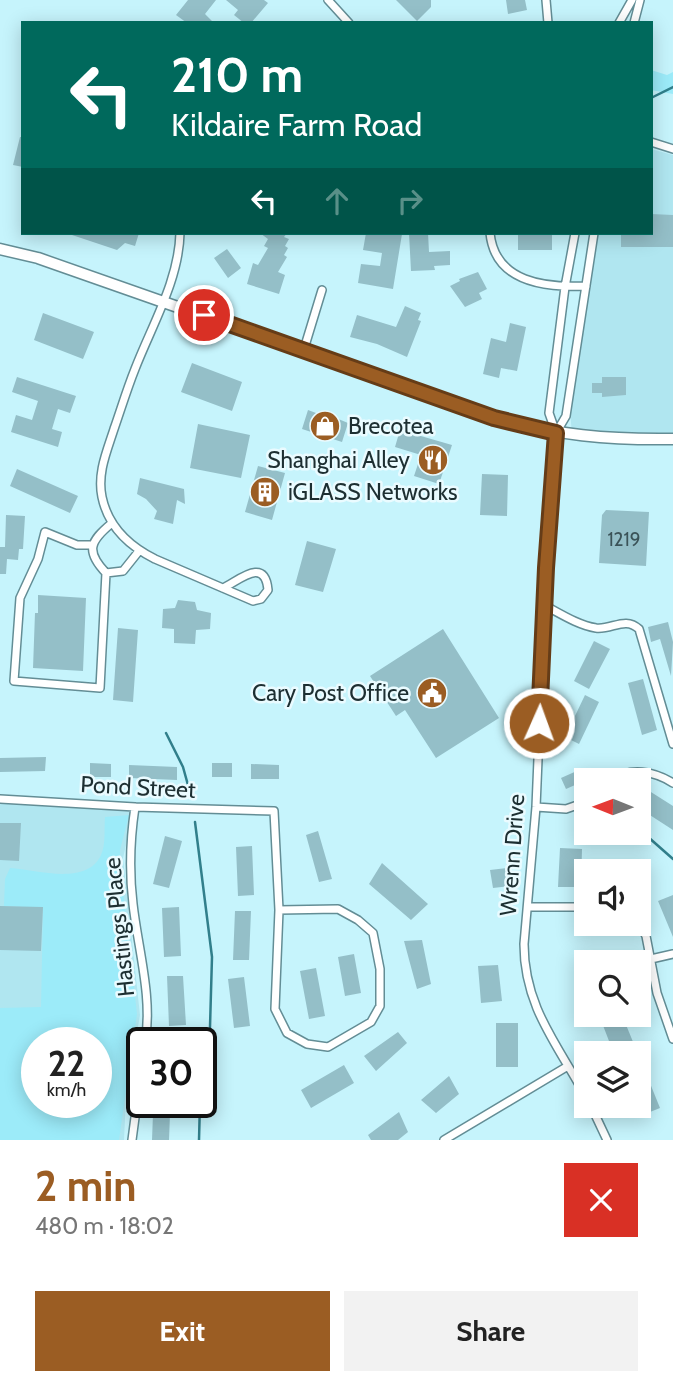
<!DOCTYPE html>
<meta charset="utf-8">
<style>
:root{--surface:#fff;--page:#f2f2f2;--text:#222;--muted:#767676;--accent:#9b5d23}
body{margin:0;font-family:Cabin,sans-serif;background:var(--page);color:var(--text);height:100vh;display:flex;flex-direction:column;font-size:26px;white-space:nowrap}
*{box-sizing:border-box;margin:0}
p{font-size:23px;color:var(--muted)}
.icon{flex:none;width:38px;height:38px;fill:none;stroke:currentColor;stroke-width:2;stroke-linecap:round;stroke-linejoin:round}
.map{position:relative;height:1140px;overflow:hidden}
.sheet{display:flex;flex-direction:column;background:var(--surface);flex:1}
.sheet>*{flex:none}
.top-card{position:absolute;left:21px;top:21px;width:632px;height:214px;border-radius:0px;box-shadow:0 4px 18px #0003;background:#00695c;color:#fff;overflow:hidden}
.needle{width:46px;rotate:271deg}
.controls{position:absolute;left:574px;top:768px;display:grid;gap:14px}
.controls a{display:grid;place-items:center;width:77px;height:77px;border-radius:0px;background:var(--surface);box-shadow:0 4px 18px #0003;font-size:35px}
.speed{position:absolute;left:21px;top:1027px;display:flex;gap:14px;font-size:35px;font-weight:700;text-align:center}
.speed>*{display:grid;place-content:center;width:91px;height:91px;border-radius:50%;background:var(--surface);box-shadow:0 4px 18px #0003;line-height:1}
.speed small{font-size:18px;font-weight:400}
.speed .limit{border:4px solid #111;border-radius:10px;background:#fff;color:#111}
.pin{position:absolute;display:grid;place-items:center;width:60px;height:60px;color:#fff;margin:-30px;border:4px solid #fff;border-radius:50%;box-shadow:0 2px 7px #0007}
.me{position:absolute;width:77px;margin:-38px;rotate:2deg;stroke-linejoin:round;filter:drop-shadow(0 0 5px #0008)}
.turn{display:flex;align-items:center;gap:24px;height:147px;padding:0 35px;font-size:32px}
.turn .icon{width:91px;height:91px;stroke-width:2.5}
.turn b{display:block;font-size:49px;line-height:60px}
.lanes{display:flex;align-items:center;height:66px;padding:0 35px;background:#0003;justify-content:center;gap:35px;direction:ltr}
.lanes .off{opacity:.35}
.round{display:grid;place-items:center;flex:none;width:74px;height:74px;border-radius:0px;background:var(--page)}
.overview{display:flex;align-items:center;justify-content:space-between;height:119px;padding:0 35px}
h1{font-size:42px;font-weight:700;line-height:52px;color:var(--accent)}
.button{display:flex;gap:14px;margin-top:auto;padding:14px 35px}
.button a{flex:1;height:80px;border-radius:0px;background:var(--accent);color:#fff;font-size:28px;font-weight:700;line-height:80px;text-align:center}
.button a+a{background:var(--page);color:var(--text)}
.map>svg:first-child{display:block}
.built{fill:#b0e6f0;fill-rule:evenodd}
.green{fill:#9cebf9;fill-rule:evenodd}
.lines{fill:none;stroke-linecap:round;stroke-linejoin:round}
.stream{stroke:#317f8b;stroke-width:2.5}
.building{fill:#94bfc8}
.street-casing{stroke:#638d95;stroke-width:10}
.secondary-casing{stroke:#638d95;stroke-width:13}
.street{stroke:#fff;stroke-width:7}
.secondary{stroke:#fff;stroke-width:10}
.route-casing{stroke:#653c17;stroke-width:18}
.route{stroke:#9b5d23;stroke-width:12}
.labels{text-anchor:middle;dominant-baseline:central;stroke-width:5;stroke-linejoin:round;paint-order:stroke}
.number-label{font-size:19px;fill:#3b5358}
.poi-label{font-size:23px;fill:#1d2f32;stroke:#eafbff;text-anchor:start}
.street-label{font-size:23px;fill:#1d2f32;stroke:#eafbff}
</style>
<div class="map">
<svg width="673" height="1140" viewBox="0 0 673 1140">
<rect width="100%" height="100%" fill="#c6f4fc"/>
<path class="built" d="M651 149 673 155V437L572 436 570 409 598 233H651Z
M0 799 135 807 123 858 140 1015 126 1097 124 1140H0ZM37 1043H96V1102H37Z"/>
<path class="green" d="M651 70 667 75 673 72V94L651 90Z
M129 815 120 850V864L137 1014 119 1140H0V1008L41 1007 43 908 4 906 5 879 10 868C37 870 87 886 101 855 106 845 104 828 105 817ZM37 1043H96V1102H37Z"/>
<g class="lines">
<path class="stream" d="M651 98 673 87
M166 733 183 767 191 796
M195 822 212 957 210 1027 201 1081
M639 829 673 859
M199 1140 200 1102"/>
</g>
<path class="building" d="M188 0H216L205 14 214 23H187L176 15Z
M226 0H264L268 3 251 23H244L234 15 238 10Z
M396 0H431V7L417 21Z
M506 0H525L527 10 508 14Z
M20 137H23V167L13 165Z
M651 214 673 215V247H621V233H651Z
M66 233H139L135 246 125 243 117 250Z
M260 233H287L284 237 289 239 285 246 288 248 284 255 287 257 278 272 285 275 279 294 247 284 253 263 258 265 268 248 264 246 268 239Z
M366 233 402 234 393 289 358 283 361 264 380 266 382 253 363 250Z
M409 233H428L429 252 450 251V265L434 266 435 270 411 271Z
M518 233H552V250H518Z
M227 249 241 268 228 278 214 258Z
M478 272 487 289 479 293 482 299 465 307 450 286 460 281 459 279Z
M405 306 421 313 418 320 421 321 407 357 377 344 350 337 357 315 396 327Z
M43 313 94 332 83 359 34 340Z
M510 323 526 327 517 371 501 368 499 378 483 374 491 338 506 342Z
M192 363 242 382 232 411 181 392Z
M17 377 76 396 70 413 58 409 52 429 62 432 58 447 11 432 16 415 32 420 38 401 12 392Z
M602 377H626V395L602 397V393H592V383H602Z
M308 410 324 416V413L348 423 342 442 302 429Z
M198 424 250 435 241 478 190 468Z
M400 430 452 445 439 484 414 476 421 455 395 447Z
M258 466 285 473 272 520 245 512Z
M17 469 78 496 70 513 10 486Z
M482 474 508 475 507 516 480 515Z
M140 478 184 489 185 504 177 500 173 524 154 519 157 511 146 499 137 494Z
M606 510 649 512 646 566 599 563 602 515Z
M6 515 25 516 23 549H19L18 560 7 559 6 574H0V547H5Z
M307 541 336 549 323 592 295 585Z
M38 595 86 598 83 671 33 668 35 613H38Z
M178 600 195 602 197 610 211 613 210 629 196 630 195 644 174 643V629L162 628 163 609 175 608Z
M668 622 673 642 671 676 660 639 651 642 648 627Z
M118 628 138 630 133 702 113 700Z
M443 629 499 718 436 758 405 710 396 716 370 676Z
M594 641 610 649 589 689 574 681Z
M643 679 657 730 642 735 628 683Z
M585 695 599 702 579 744 565 737Z
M46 757 45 771 0 772V758Z
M90 763 111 764V777H90Z
M212 763H232V777H212Z
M251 764 279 765V779H251Z
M129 765 177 767V780L129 778Z
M579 770 584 781 566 789 561 778Z
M643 787 673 806V830L639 808V794Z
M0 823H21L19 861 0 860Z
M318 831 332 879 319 882 306 835Z
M165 836 182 841 169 888 153 884Z
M252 846 254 895 238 896 236 847Z
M560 848 582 849 581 887H558Z
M382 863 428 904 411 920 369 884Z
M507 868 510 886 493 888 490 870Z
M673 895V937L658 901Z
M0 906 43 907 41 951 0 950Z
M179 907 181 956 164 957 162 908Z
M235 911H251L249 960H233Z
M422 940 431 984 417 989 404 941Z
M354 954 361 993 345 996 338 957Z
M498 965 502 1001 481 1003 478 966Z
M316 968 325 1016 309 1019 300 971Z
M167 976H183L186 1025 169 1026Z
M244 977 250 1026 234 1028 228 979Z
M599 1015H622L638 1054H614Z
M496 1023H518V1067H496Z
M398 1032 407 1043 376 1071 364 1056Z
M639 1056 660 1108 640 1116 636 1106H639Z
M344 1065 354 1083 311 1108 301 1090Z
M449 1076 459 1094 436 1113 421 1100Z
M399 1112 408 1132 398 1140H371L368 1135Z
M153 1114H170L169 1140H152Z"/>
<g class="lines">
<g class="street-casing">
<path id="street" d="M328 0 349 23
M546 0 548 23
M619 23 632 0
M634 23 640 0
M651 142 673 149
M180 233C179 280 152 325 135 369 127 389 121 409 114 429 107 451 97 473 102 497 108 526 129 546 155 559L253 601 261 599 268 590C265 555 237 582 223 588
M490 233C495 283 546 288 586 286
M304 349 322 290
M556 433 549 413 565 287 575 233
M112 523C90 541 85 551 106 573L123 571 139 551
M92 545H77L45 532 38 559 20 598 14 681 100 688 106 573
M544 605C561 614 578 625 596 628 612 630 625 616 639 629L673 744
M611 780C630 767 654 771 673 783
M0 799 135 807 274 811 279 910 275 1009 287 1033 307 1044 328 1047 371 1022 380 1006V969L373 933 358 920 338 909 279 910
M135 807C130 840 129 871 133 904 138 949 153 998 145 1043
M536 807 566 809 586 802
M528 907H586
M639 923 646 936 657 993 673 1039
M651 959 673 954
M586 1097C558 1045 524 1007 524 944L536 807 546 568 554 454 556 433 566 416 594 233
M591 1106 607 1140
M132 1140 142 1065
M444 1140 568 1066"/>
</g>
<g class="secondary-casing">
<path id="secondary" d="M0 249 38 258 494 418C556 435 608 440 673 439"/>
</g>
<use href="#street" class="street"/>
<use href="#secondary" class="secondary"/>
</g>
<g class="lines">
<g class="route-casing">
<path id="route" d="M204 315 494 418 556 433 546 568 539 723"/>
</g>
<use href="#route" class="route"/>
</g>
<defs>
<g id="shop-disc" transform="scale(1.575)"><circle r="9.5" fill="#9b5d23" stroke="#eafbff"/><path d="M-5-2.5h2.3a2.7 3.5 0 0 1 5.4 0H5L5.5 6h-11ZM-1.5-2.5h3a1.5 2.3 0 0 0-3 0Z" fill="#fff"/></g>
<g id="restaurant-disc" transform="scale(1.575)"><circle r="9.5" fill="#9b5d23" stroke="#eafbff"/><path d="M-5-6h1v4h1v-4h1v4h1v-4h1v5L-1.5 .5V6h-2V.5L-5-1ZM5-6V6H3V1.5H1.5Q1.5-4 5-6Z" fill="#fff"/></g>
<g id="building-disc" transform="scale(1.575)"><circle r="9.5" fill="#9b5d23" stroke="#eafbff"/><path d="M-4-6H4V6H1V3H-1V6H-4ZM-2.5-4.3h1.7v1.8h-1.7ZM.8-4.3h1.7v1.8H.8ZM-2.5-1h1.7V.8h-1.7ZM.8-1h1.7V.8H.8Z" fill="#fff"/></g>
<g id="civic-disc" transform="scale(1.575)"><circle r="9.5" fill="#9b5d23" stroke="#eafbff"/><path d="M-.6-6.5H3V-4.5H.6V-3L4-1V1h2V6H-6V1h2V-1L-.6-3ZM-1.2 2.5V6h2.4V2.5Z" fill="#fff"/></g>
</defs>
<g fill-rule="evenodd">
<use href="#shop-disc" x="325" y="426"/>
<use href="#restaurant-disc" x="433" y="460"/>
<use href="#building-disc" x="265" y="492"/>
<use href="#civic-disc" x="432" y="693"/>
</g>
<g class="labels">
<g class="number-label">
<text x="624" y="539">1219</text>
</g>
<g class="poi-label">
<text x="348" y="426">Brecotea</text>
<text x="410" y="460" text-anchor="end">Shanghai Alley</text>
<text x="288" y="492">iGLASS Networks</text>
<text x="409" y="693" text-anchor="end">Cary Post Office</text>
</g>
<g class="street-label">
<text transform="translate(138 787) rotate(3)">Pond Street</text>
<text transform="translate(512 855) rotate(-86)">Wrenn Drive</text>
<text transform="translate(119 927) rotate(-96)">Hastings Place</text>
</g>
</g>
</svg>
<div class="controls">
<a><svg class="needle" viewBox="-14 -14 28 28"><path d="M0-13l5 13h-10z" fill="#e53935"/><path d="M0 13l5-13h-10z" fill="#767676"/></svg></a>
<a><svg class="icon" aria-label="sound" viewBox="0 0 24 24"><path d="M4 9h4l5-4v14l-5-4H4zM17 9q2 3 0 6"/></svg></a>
<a><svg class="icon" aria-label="search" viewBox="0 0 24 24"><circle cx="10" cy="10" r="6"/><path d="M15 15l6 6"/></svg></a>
<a><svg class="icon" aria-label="layers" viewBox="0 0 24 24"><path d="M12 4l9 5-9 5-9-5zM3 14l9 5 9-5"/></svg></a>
</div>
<div class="speed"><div>22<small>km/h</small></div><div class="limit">30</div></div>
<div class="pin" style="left:204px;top:315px;background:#d93025"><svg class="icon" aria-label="arrive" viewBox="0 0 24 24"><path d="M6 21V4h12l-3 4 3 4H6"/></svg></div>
<svg class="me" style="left:539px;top:723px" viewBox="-20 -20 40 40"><circle r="17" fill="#9b5d23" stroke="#fff" stroke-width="3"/><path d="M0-11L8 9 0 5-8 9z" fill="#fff"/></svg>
<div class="top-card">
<div class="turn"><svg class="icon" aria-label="left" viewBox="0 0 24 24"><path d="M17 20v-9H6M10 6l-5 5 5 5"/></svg><div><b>210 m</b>Kildaire Farm Road</div></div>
<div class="lanes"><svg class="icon" aria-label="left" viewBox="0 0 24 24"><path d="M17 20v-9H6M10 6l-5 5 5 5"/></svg><svg class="icon off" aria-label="ahead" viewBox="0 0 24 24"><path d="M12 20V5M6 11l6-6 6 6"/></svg><svg class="icon off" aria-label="right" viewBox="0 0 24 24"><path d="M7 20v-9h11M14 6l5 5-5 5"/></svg></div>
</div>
</div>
<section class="sheet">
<div class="overview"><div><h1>2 min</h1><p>480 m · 18:02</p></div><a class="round" style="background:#d93025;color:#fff"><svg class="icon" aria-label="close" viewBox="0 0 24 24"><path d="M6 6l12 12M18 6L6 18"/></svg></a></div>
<div class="button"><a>Exit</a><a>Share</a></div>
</section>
